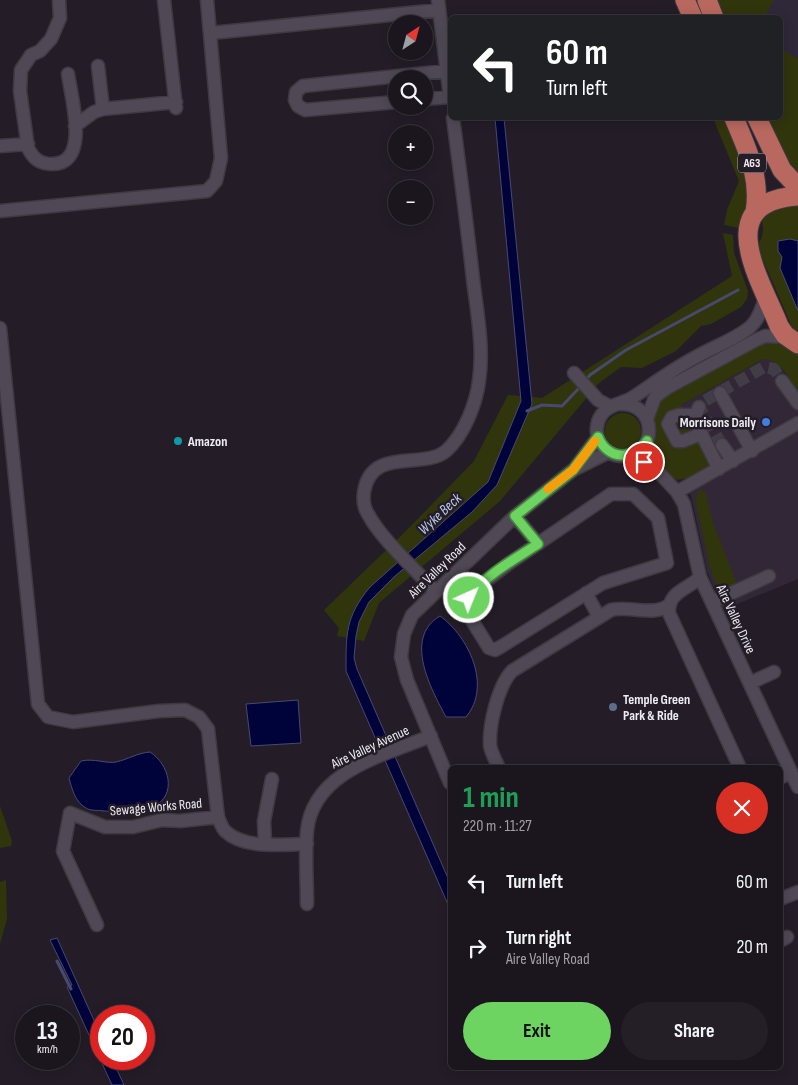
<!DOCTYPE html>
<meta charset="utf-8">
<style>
:root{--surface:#1b161e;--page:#241f27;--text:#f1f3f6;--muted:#a09fa4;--line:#39353c;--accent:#6dd361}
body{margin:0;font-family:"Sofia Sans Condensed",sans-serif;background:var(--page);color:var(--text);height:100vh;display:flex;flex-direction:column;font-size:19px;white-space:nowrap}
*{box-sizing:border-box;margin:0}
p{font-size:16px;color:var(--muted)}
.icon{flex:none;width:28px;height:28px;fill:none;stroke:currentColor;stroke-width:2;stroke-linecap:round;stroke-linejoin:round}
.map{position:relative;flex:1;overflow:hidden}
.panel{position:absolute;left:448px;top:765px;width:335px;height:305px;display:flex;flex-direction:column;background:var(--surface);border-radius:8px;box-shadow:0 2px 12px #0003,0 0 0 1px var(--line)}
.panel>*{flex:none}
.hud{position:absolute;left:448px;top:15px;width:335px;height:105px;border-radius:8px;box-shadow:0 2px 12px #0003,0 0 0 1px var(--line);background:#202124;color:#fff;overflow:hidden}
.needle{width:32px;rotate:36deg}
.controls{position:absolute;left:388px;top:15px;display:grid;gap:10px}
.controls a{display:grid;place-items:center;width:45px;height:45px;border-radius:50%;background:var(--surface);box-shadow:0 2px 12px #0003,0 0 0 1px var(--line);font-size:25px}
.speed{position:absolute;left:15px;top:1005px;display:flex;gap:10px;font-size:25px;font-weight:700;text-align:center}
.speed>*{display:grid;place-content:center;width:65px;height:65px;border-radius:50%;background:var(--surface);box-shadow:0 2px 12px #0003,0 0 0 1px var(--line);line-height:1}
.speed small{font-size:12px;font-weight:400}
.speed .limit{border:8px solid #d22;background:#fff;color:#111}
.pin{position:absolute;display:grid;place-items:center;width:42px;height:42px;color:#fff;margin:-21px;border:2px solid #fff;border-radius:50%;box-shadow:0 1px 5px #0007}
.me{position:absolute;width:55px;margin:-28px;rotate:44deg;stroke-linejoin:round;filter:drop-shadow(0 0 4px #0008)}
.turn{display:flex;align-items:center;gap:18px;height:105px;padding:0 15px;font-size:22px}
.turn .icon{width:65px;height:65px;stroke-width:2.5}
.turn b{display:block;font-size:35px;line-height:42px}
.round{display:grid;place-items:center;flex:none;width:52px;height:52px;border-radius:26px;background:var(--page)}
.headline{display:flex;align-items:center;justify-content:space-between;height:85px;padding:0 15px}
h1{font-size:30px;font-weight:700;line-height:38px;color:#1e9e55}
.primary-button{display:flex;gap:10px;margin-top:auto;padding:10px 15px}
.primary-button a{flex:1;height:58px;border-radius:30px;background:var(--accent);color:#111;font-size:20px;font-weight:700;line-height:58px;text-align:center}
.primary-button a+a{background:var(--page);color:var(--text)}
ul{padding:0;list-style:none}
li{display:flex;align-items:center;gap:15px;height:65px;padding:0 15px}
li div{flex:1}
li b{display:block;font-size:19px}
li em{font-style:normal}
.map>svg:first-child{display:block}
.built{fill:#312737}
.industrial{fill:#2e2838}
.green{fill:#31350c}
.water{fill:#000339;stroke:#484970}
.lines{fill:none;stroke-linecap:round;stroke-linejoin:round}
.stream{stroke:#484970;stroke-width:3}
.minor-tunnel{stroke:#423c46;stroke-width:12;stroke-dasharray:12 6;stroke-linecap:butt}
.minor-casing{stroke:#3f3942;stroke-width:15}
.highway-casing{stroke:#3f3942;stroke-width:21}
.minor{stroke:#504955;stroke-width:12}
.highway{stroke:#b8685f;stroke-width:19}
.route-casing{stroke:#47893f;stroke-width:12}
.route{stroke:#6dd361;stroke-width:9}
.slow{stroke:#f59e0b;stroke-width:9}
.shop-dot{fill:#3f7fe0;stroke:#241d28;stroke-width:2}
.culture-dot{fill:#0f9aa8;stroke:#241d28;stroke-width:2}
.service-dot{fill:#5c6f8a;stroke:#241d28;stroke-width:2}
.labels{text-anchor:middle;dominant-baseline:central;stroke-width:5;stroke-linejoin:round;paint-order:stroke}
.shield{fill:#241d28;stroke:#b2adb5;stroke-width:1}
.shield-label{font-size:12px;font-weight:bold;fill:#efebf2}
.poi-label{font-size:14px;font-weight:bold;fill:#efebf2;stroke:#241d28;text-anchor:start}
.street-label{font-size:14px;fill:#efebf2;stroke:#241d28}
.water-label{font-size:15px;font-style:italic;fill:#b9cbee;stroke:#241d28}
</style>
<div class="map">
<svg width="798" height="1085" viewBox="0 0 798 1085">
<rect width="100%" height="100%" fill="#241d28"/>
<path class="built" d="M763 359H771L777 363 798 391V579L723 610 707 571 691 495 682 480H685L681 405Z"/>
<path class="industrial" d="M736 0H798V140L780 100V18L744 17Z"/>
<path class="green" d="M707 0H774L764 18 714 17Z
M780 48 798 59V187L757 118H780Z
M713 118H727L748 168V205L739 228 724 225 727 210 739 181Z
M798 204V334L792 327 757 246C763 238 764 230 762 220 771 207 783 207 798 204Z
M723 233 733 235 734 253 748 291 747 299 741 307 711 324 701 326 676 351 642 368 621 367 599 383 500 501 379 603 364 641 337 636 339 628 324 610 405 532 474 461 508 395 542 398 732 276Z
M771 338 798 352V391C789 379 780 359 763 359L681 405 710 464 692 477 678 480 671 477 656 460 653 442 655 430 653 417 655 407 665 394Z
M605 431a18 18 0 1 1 36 0a18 18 0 1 1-36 0Z
M700 490 706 493 713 523 737 584 723 588 717 586 710 568 696 503 697 493Z
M0 806 12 841 11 846 0 848Z
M6 880 7 919 0 944V882Z"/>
<path class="water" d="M495 118H504L532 404 497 485 472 512 395 576 369 602 359 622 356 636 354 658 357 669 450 883V909L346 671C346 635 345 617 370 587L488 482 521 401Z
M790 239 798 241V311L780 268 782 257 778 251V241Z
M440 616C469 637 492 686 466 717H446C431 689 403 638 440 616Z
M298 700 301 743 251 746 246 704Z
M150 752C169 764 178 795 153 807 143 812 116 812 104 811 99 810 90 811 86 808 75 802 72 789 69 778L81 761C95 758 106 764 116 762 129 759 137 753 150 752Z
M57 938 101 1036V1059H112L124 1085H112L67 987 72 985 50 940Z"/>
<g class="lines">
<path class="stream" d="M585 381 590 375 626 350 738 290
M527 411 542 405 562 406 581 386
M57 961 71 989"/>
<path class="minor-tunnel" d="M722 445 699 407 701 403 764 367 774 369 782 381"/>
<g class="minor-casing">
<path id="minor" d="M59 0 60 18 51 39 40 51 31 55 21 70 20 91 28 148C33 158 39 164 52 164 91 164 71 97 68 74
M164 0 176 108
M438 0 450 97
M211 33 439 10
M98 66 103 109 176 102
M424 99 450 97
M396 102 305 110 298 106 295 100 296 92 303 86 446 71
M75 126 94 112 103 109
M0 146 28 144
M0 211 207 191 216 181 221 158 207 0
M0 328 38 704 48 717 73 722 159 711 185 710 199 717 208 729 218 817C220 822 222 828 225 831 245 850 283 844 307 844
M574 373 598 400 611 407
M782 381 798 403
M720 393 752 451
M619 404C659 402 658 457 622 456 613 456 605 451 600 443 595 434 596 422 602 414 609 404 622 404 632 398 653 384 673 369 696 357 713 347 734 340 749 328 759 320 763 306 766 294
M699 407 694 419 719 469
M694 415H679L672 417 668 424 677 441H683L701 434
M647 419 655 397 667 388 756 340 765 336 787 337
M647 441 653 466 677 492 684 504 700 577 798 787
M722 445 733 461
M575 468 598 437
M677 492 798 423
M611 494H633L658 518 667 563 603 583 502 646 495 650 489 648 468 614 467 608 469 598 475 589 508 564Z
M515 516 538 544
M700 577C688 590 668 591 669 613L740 768
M435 591C416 570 381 539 368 514 364 508 363 499 364 492 371 446 423 470 446 451 464 435 476 404 479 381 484 347 477 312 473 279 467 225 460 171 453 118
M586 593 599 617
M712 602 769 576
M750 683 774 672
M499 768C496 761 491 753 490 745 489 724 498 686 512 671L611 610C628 605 654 617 669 605
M780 778 791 772
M450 783 407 680 401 657 404 634 412 615 515 516 573 470 609 452
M265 843 264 821 272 779
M780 899 798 892
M307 904C307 880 305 855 307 831 313 771 384 755 431 736
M97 925 63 851 70 813 105 827H133L162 820 180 821 218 817
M780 941 787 937"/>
</g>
<g class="highway-casing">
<path id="highway" d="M685 0 693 18
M707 0 714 18
M734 118C747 149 761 177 755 212
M757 118 782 170 798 187
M798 196C710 202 761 280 779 326L785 335 798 344"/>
</g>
<use href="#minor" class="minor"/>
<use href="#highway" class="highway"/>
</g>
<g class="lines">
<g class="route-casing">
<path id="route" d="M469 598C485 575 515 559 538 544L515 516 573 470 598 437C608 460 633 461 647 441L653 466 644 462"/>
</g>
<use href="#route" class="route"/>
<path class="slow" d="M548 489 573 470 595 441"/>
</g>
<circle class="shop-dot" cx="766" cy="422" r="5"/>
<circle class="culture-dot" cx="178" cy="441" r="5"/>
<circle class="service-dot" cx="613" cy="707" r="5"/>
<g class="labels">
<rect class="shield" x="738" y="153.5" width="28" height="19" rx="4"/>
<g class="shield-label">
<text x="752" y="163">A63</text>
</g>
<g class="poi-label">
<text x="756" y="422" text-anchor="end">Morrisons Daily</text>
<text x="188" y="441">Amazon</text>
<text x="623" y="699">Temple Green<tspan x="623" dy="16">Park &amp; Ride</tspan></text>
</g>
<g class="street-label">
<text transform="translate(437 570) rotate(-44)">Aire Valley Road</text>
<text transform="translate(736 619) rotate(65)">Aire Valley Drive</text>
<text transform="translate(370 747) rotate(-25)">Aire Valley Avenue</text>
<text transform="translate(156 807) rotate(-5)">Sewage Works Road</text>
</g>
<g class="water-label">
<text transform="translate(440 514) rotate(-43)">Wyke Beck</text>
</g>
</g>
</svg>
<div class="controls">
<a><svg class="needle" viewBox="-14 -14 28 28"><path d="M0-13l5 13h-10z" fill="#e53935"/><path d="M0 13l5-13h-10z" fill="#a09fa4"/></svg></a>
<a><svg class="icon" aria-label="search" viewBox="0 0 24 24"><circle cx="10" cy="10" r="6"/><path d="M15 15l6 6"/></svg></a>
<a>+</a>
<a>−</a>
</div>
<div class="speed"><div>13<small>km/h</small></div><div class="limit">20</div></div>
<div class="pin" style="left:644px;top:462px;background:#d93025"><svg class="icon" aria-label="arrive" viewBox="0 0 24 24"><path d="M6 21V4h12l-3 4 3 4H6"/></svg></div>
<svg class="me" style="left:469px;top:598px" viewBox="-20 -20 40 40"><circle r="17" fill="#6dd361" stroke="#fff" stroke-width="3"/><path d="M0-11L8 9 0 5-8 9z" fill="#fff"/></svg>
<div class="hud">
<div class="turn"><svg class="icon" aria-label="left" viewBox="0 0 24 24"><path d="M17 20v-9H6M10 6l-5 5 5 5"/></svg><div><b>60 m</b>Turn left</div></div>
</div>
<section class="panel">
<div class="headline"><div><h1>1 min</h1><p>220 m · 11:27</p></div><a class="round" style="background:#d93025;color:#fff"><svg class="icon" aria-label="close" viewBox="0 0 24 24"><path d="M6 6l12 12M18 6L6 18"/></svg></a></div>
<ul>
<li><svg class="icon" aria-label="left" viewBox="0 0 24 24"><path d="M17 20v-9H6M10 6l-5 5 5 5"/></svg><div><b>Turn left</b></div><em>60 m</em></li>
<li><svg class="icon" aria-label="right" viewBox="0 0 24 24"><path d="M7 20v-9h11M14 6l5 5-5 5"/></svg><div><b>Turn right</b><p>Aire Valley Road</p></div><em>20 m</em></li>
</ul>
<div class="primary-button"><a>Exit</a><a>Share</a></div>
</section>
</div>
